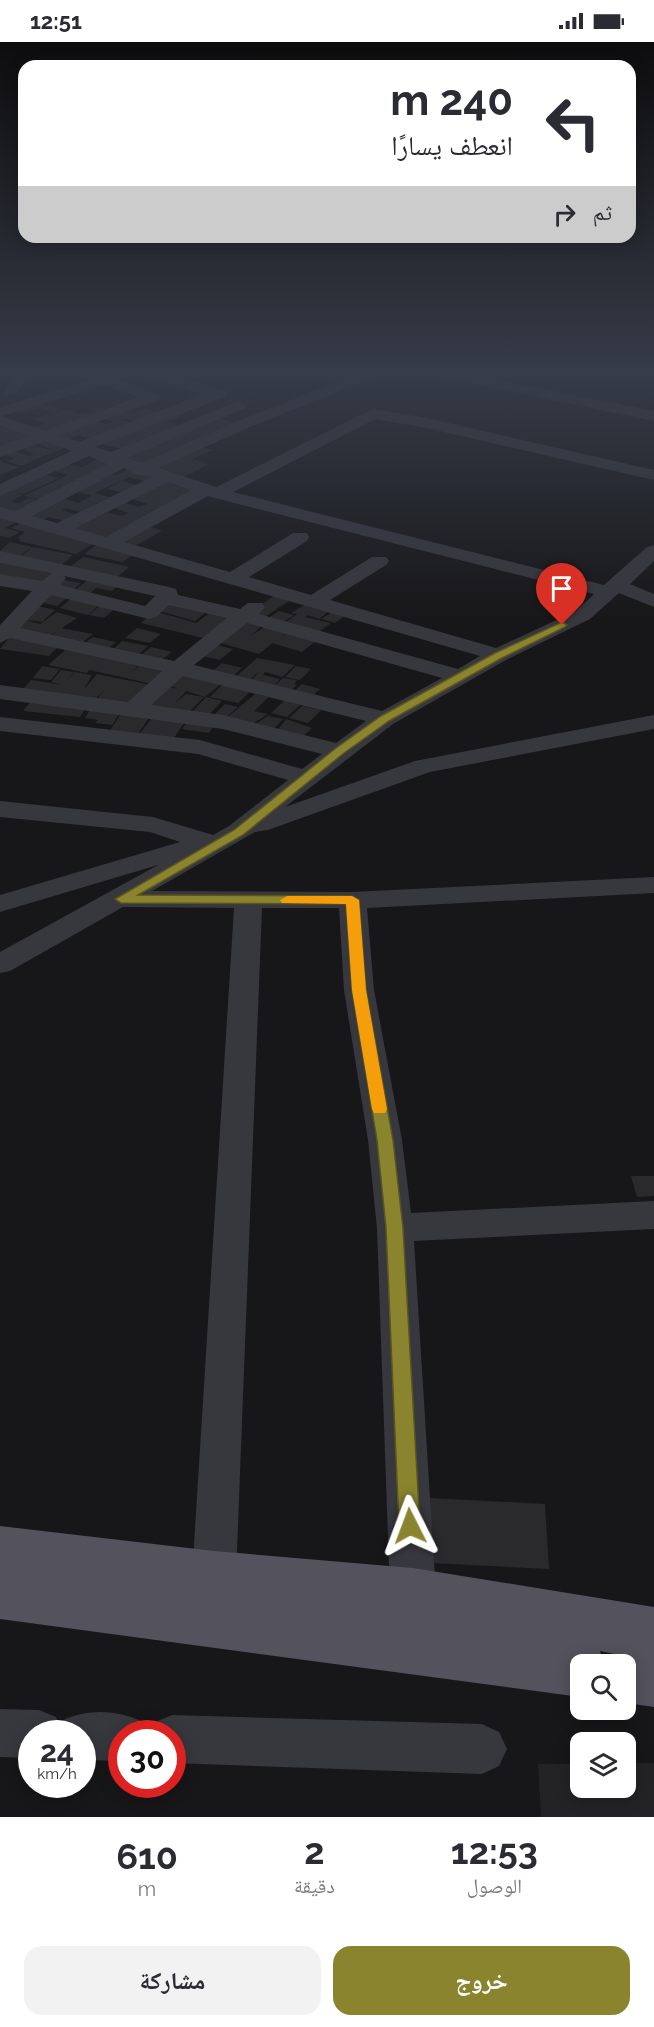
<!DOCTYPE html>
<html lang="ar">
<meta charset="utf-8">
<style>
:root{--surface:#fff;--page:#f2f2f3;--text:#2b2b33;--muted:#7c7c81;--accent:#8a842e}
body{margin:0;font-family:Raleway,"Noto Naskh Arabic",sans-serif;background:var(--page);color:var(--text);direction:rtl;height:100vh;display:flex;flex-direction:column;font-size:22px;white-space:nowrap}
*{box-sizing:border-box;margin:0}
p{font-size:20px;color:var(--muted)}
.icon{flex:none;width:33px;height:33px;fill:none;stroke:currentColor;stroke-width:2;stroke-linecap:round;stroke-linejoin:round}
.map{position:relative;height:1775px;overflow:hidden;direction:ltr}
.side{display:flex;flex-direction:column;background:var(--surface);flex:1}
.side>*{flex:none}
.guide{position:absolute;left:18px;top:18px;width:618px;height:183px;border-radius:18px;box-shadow:0 3px 15px #0003;direction:rtl;background:#fff;color:var(--text);overflow:hidden}
.controls{position:absolute;left:570px;top:1612px;display:grid;gap:12px}
.controls a{display:grid;place-items:center;width:66px;height:66px;border-radius:12px;background:var(--surface);box-shadow:0 3px 15px #0003;font-size:30px}
.speed{position:absolute;left:18px;top:1678px;display:flex;gap:12px;font-size:30px;font-weight:700;text-align:center}
.speed>*{display:grid;place-content:center;width:78px;height:78px;border-radius:50%;background:var(--surface);box-shadow:0 3px 15px #0003;line-height:1}
.speed small{font-size:15px;font-weight:400}
.speed .limit{border:9px solid #d22;background:#fff;color:#111}
.pin{position:absolute;display:grid;place-items:center;width:51px;height:51px;color:#fff;margin:-62px -26px;border-radius:50% 50% 50% 0;rotate:-45deg;box-shadow:0 0 6px #0007}
.pin .icon{rotate:45deg}
.me{position:absolute;width:66px;margin:-33px;rotate:357deg;stroke-linejoin:round;filter:drop-shadow(0 0 4px #0008)}
.turn{display:flex;align-items:center;gap:21px;height:126px;padding:0 24px;font-size:27px}
.turn .icon{width:78px;height:78px;stroke-width:2.5}
.turn b{display:block;font-size:42px;line-height:51px}
.then{display:flex;align-items:center;height:57px;padding:0 24px;background:#0003;gap:12px;font-size:22px}
.eta{display:flex;justify-content:space-evenly;align-items:center;height:102px;text-align:center}
.eta b{font-size:36px;font-weight:700;line-height:42px}
.action{display:flex;gap:12px;margin-top:auto;padding:12px 24px}
.action a{flex:1;height:69px;border-radius:18px;background:var(--accent);color:#fff;font-size:24px;font-weight:700;line-height:69px;text-align:center}
.action a+a{background:var(--page);color:var(--text)}
.status{display:flex;justify-content:space-between;align-items:center;height:42px;padding:0 30px;background:var(--surface);direction:ltr}
.status svg{height:16px;fill:currentColor}
.map>svg:first-child{display:block}
.built{fill:#232225}
.building{fill:#2a292c}
.lines{fill:none;stroke-linecap:round;stroke-linejoin:round}
.minor{fill:#37373e;fill-rule:evenodd}
.major{fill:#53525d;fill-rule:evenodd}
.route{fill:#8a842e;stroke:#5a561e;stroke-width:1.5}
.slow{fill:#f59e0b}
</style>
<div class="status"><b>12:51</b><svg viewBox="0 0 49 12"><path d="M0 12V9h3v3zM5 12V6h3v6zM10 12V3h3v9zM15 12V0h3v12zM26 1h20v11H26zM47 4h2v5h-2z"/></svg></div>
<div class="map">
<svg width="654" height="1775" viewBox="0 0 654 1775">
<rect width="100%" height="100%" fill="#171618"/>
<path class="built" d="M626 1721H654V1775H541L538 1722H580V1746H626Z"/>
<path class="building" d="M33 360 45 364 49 363 61 367 52 370 39 366 22 371 10 367Z
M99 365 112 369 48 391 34 385 46 382 34 377 66 367 78 372 97 369 92 367Z
M145 367 159 371 140 379 123 376 119 378 133 381 92 398 78 393 64 399 51 395 94 379 107 382 114 380 101 376 120 369 132 372Z
M165 371 180 375 168 380 183 384 138 403 132 401 128 403 133 404 124 408 95 400Z
M214 374 239 382 141 426 112 416 204 378 223 382 207 377Z
M8 383 24 388 17 391 23 392 29 390 40 394 0 409V386Z
M41 395 70 403 57 409 30 399Z
M26 401 55 409 21 424 7 419 15 416 0 412 9 408 30 414 34 412 15 404Z
M196 404 213 408 192 417 209 422 177 438 150 430Z
M99 416 115 420 66 446 54 443 66 447 42 458 24 454 68 433 50 428 63 422 82 425Z
M0 419 5 421 19 425 0 433Z
M132 426 160 434 147 440 129 435 95 451 116 457 104 463 85 458 100 463 84 471 66 466 62 468 81 474 68 480 49 475 40 479 21 473 59 455 78 461 92 454 71 448 106 430 117 433Z
M41 432 59 436 24 452 8 448 23 453 11 459 19 461 29 456 41 459 14 473 0 469V450Z
M164 437 200 447 162 469 149 467 160 470 104 499 63 486 100 468 121 474 129 471 107 464 118 459 139 465 148 462 126 455Z
M122 439 141 444 120 450 107 447Z
M0 471 22 477 5 486 20 490 9 496 0 494Z
M25 479 96 500 76 512 19 499 21 497 17 496 25 490 11 486Z
M144 482 162 489 131 506 111 501Z
M10 500 32 505 18 515 0 514V509Z
M99 501 136 511 122 520 84 512Z
M33 505 73 513 59 525 17 517Z
M83 515 129 525 116 536 67 527Z
M0 516 61 528 43 544 0 536Z
M92 534 121 541 112 549 96 546 88 553 73 550Z
M59 537 81 541 71 550 59 544Z
M47 547 70 553 57 564 35 559Z
M278 551 295 555 262 577 247 573Z
M74 554 101 561 88 573 60 566Z
M104 560 119 563 104 576 89 573Z
M164 560 209 568 195 579 155 568Z
M308 561 332 567 319 577 308 573 305 575 331 581 317 591 283 582 297 572 291 571Z
M33 563 55 568 42 580 25 578Z
M336 568 348 572 335 581 321 577Z
M154 569 196 581 211 570 240 576 211 598 141 581Z
M279 569 294 573 282 581 265 578Z
M57 570 77 576 45 597 11 589 25 578 40 582Z
M244 578 263 583 249 595 267 583 288 589 259 612 214 599 227 589 237 592 228 589Z
M61 586 93 592 79 603 47 597Z
M137 586 161 592 150 601 125 596Z
M289 589 317 598 302 610 272 601Z
M11 593 62 601 49 614 0 607Z
M93 595 116 600 105 609 82 603Z
M122 599 148 604 135 615 110 610Z
M212 602 233 607 220 618 198 613Z
M151 605 172 610 159 620 138 616Z
M65 608 139 622 132 630 142 621 174 627 157 643 89 628 87 631 48 623Z
M257 616 295 623 282 635 265 630 263 633 280 637 272 646 283 636 297 638 294 642 297 643 287 651 246 644 261 628 245 642 231 639Z
M222 621 242 626 229 638 208 633Z
M42 624 60 627 51 638 33 636Z
M296 624 311 627 300 638 285 635Z
M61 628 74 630 67 638 75 630 92 633 84 647 97 632 156 644 131 667 94 661 104 648 92 661 20 651 31 638 63 643 51 640Z
M178 630 221 642 205 655 164 642Z
M223 642 251 649 238 661 210 655Z
M302 642 320 647 308 658 290 653Z
M163 644 187 648 175 661 186 652 204 655 189 670 170 666 166 670 141 665Z
M255 652 269 655 254 669 268 672 248 685 223 679Z
M206 655 222 659 208 674 191 671Z
M32 658 87 664 80 675 23 669Z
M285 658 301 662 287 675 271 671Z
M225 662 238 665 222 679 211 676Z
M302 664 321 668 308 681 289 676Z
M91 666 121 669 112 683 95 681 98 678 85 676Z
M122 670 150 674 135 697 107 693Z
M268 674 283 677 271 690 251 685Z
M152 676 185 680 171 700 137 695Z
M189 677 215 681 209 691 182 687Z
M286 677 312 686 298 699 275 692Z
M631 1134H654V1154L637 1155Z
M430 1456 545 1462 549 1527 430 1521Z"/>
<g class="lines">
<path class="minor" d="M15 332H29L16 353H6L4 350Z
M82 332H103L158 352 161 355 158 358 60 394 79 400 203 352 145 335 143 332H166L225 349 228 352 225 355 95 405 111 410 233 361 238 359 246 364 243 367 127 416 142 421 233 381 357 332H376L374 335 245 387 158 426 216 445 373 367 422 375 654 428V438L422 385 375 377 233 450 604 543 647 505 654 503V519L630 542 654 552V565L619 551 590 577 506 618 393 682 285 765 415 719 654 673V687L430 730 268 788 255 790 152 849 352 850 654 835V851L367 866 374 948 402 1098 411 1171 654 1159V1187L414 1199 436 1552 429 1568 413 1574 397 1568 390 1552 377 1186 368 1098 344 948 339 866H262L236 1534 230 1549 214 1556 198 1549 192 1534 234 866 123 865 10 929 0 931V910L158 823 0 870V853L180 800 150 790 0 775V759L153 775 213 793 229 784 288 738 198 712 0 689V675L200 698 302 727 322 712 223 687 0 657V643L128 660 162 629 10 596 0 601V583L32 549 0 544V532L42 539 52 531 0 521V509L169 545 176 547 178 553 240 567 248 561H262L265 565 259 572 458 627 480 614 0 476V465L15 469 107 422 89 414 0 454V442L72 409 45 399 0 415V404L29 394 0 384V365L91 338ZM105 343 139 355 45 389 1 374ZM124 426 134 432 152 435 57 481 32 474ZM168 440 191 448 106 495 75 486ZM208 454 211 455 594 552 576 569 496 606 330 558 386 523 389 519 386 515H372L311 553 249 535 307 499 309 495 307 491H293L230 530 124 500ZM64 534 155 554 145 564 60 543 66 536ZM51 553 149 577 156 575 169 563 227 576 174 619 20 586ZM247 581 442 636 382 669 194 623ZM183 634 366 679 336 701 223 673 151 663Z
M437 332H466L654 369V379L444 336Z
M0 1667 39 1668 56 1675 61 1686 65 1677C89 1667 115 1668 139 1678L145 1692H122V1719L82 1718V1692H32V1716L0 1715Z
M172 1673 482 1682 499 1690 507 1707 499 1724 482 1732 172 1721V1692H150L155 1680Z"/>
<path class="major" d="M0 1484 214 1509 413 1526 654 1565V1665L626 1661V1623H580V1655L0 1577ZM600 1609 614 1612 607 1615 604 1621Z"/>
</g>
<linearGradient id="sky" x2="0" y2="1"><stop stop-color="#0d0c0d"/><stop offset="0.57" stop-color="#363c48"/><stop offset="1" stop-color="#363c48" stop-opacity="0"/></linearGradient>
<rect width="654" height="580" fill="url(#sky)"/>
<path class="route" d="M562 580 567 583 565 585 502 616 389 679 344 711 243 793 138 853 352 854 359 858 366 948 393 1098 403 1186 420 1484 417 1490 410 1493 402 1490 399 1484 386 1186 377 1098 352 948 346 862 121 861 115 857 234 788 336 706 381 674 495 611Z"/>
<path class="slow" d="M287 854H352L359 858 366 948 387 1067 385 1071H374L372 1067 352 948 346 862 282 861 280 858Z"/>
</svg>
<div class="controls">
<a><svg class="icon" aria-label="search" viewBox="0 0 24 24"><circle cx="10" cy="10" r="6"/><path d="M15 15l6 6"/></svg></a>
<a><svg class="icon" aria-label="layers" viewBox="0 0 24 24"><path d="M12 4l9 5-9 5-9-5zM3 14l9 5 9-5"/></svg></a>
</div>
<div class="speed"><div>24<small>km/h</small></div><div class="limit">30</div></div>
<div class="pin" style="left:562px;top:583px;background:#d93025"><svg class="icon" aria-label="arrive" viewBox="0 0 24 24"><path d="M6 21V4h12l-3 4 3 4H6"/></svg></div>
<svg class="me" style="left:410px;top:1484px" viewBox="-20 -20 40 40"><path d="M0-17L14 15 0 8-14 15z" fill="#8a842e" stroke="#fff" stroke-width="4"/></svg>
<div class="guide">
<div class="turn"><svg class="icon" aria-label="left" viewBox="0 0 24 24"><path d="M17 20v-9H6M10 6l-5 5 5 5"/></svg><div><b>240 m</b>انعطف يسارًا</div></div>
<div class="then">ثم<svg class="icon" aria-label="right" viewBox="0 0 24 24"><path d="M7 20v-9h11M14 6l5 5-5 5"/></svg></div>
</div>
</div>
<section class="side">
<div class="eta">
<div><b>12:53</b><p>الوصول</p></div>
<div><b>2</b><p>دقيقة</p></div>
<div><b>610</b><p>m</p></div>
</div>
<div class="action"><a>خروج</a><a>مشاركة</a></div>
</section>
